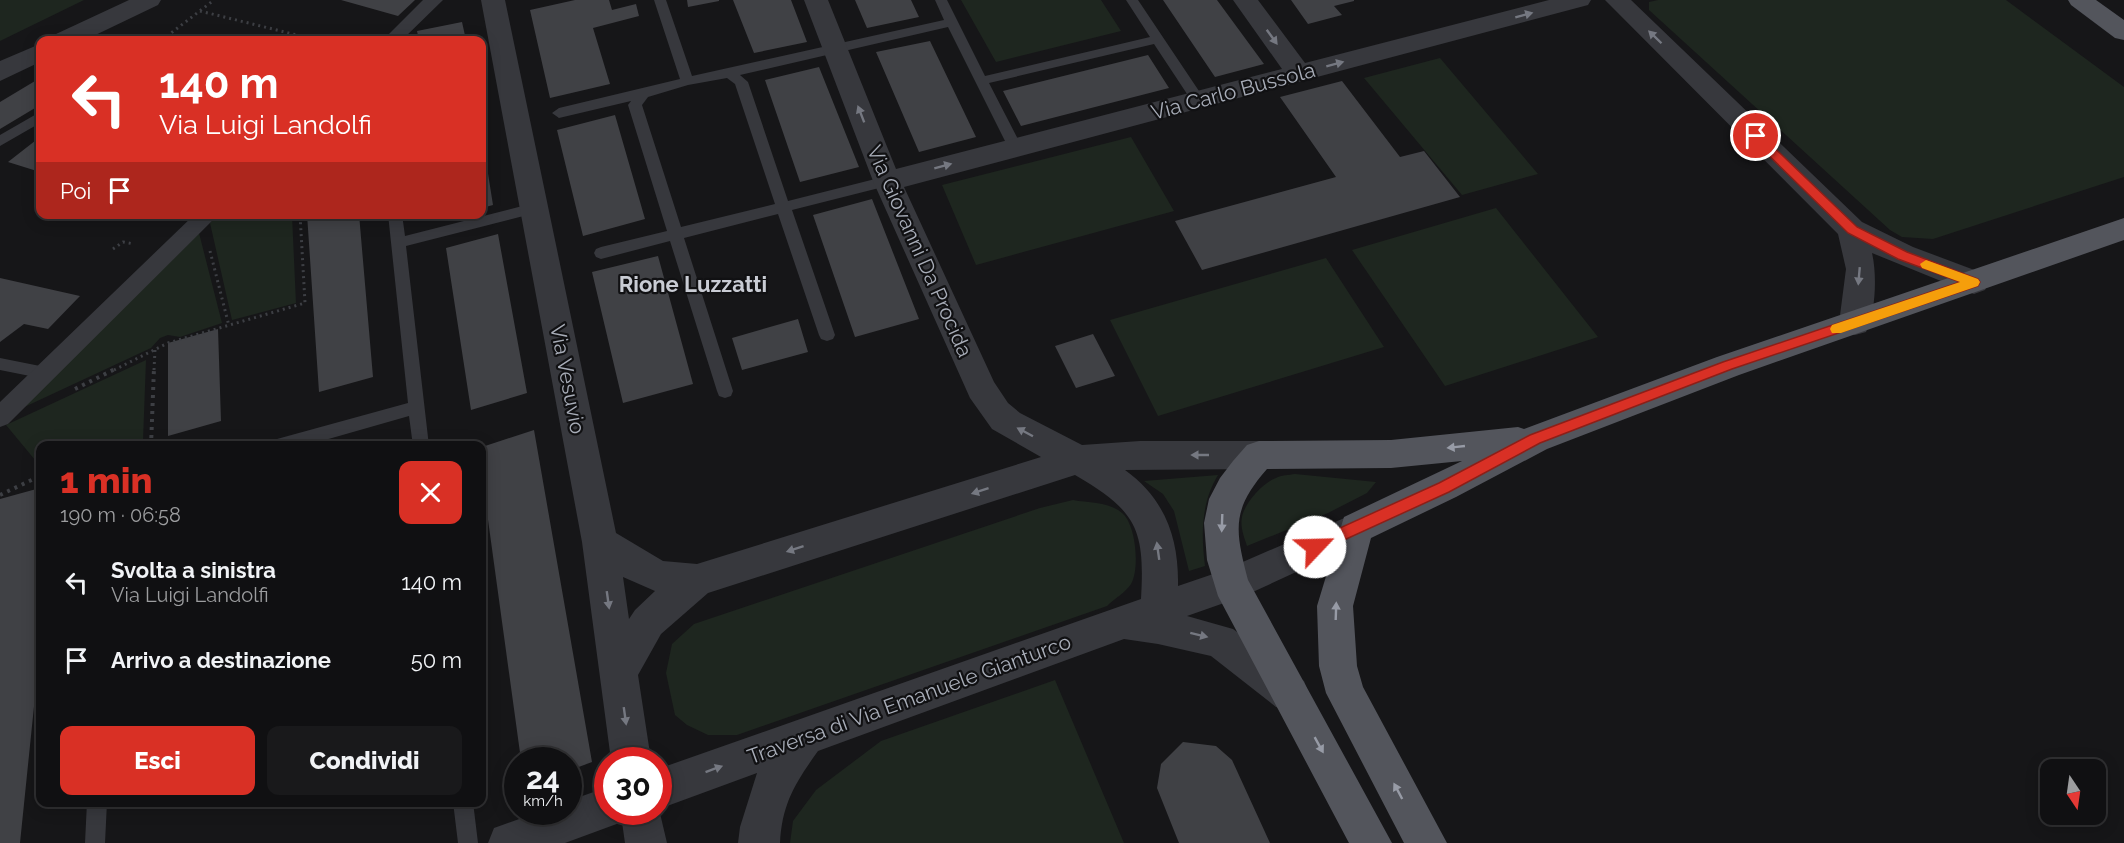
<!DOCTYPE html>
<html lang="it">
<meta charset="utf-8">
<style>
:root{--surface:#101012;--page:#19191b;--text:#f1f3f6;--muted:#9c9d9f;--line:#303032;--accent:#d93025}
body{margin:0;font-family:Raleway,sans-serif;background:var(--page);color:var(--text);height:100vh;display:flex;flex-direction:column;font-size:22px;white-space:nowrap}
*{box-sizing:border-box;margin:0}
p{font-size:20px;color:var(--muted)}
.icon{flex:none;width:33px;height:33px;fill:none;stroke:currentColor;stroke-width:2;stroke-linecap:round;stroke-linejoin:round}
.map{position:relative;flex:1;overflow:hidden}
.drawer{position:absolute;left:36px;top:441px;width:450px;height:366px;display:flex;flex-direction:column;background:var(--surface);border-radius:12px;box-shadow:0 3px 15px #0003,0 0 0 2px var(--line)}
.drawer>*{flex:none}
.hud{position:absolute;left:36px;top:36px;width:450px;height:183px;border-radius:12px;box-shadow:0 3px 15px #0003,0 0 0 2px var(--line);background:#d93025;color:#fff;overflow:hidden}
.needle{width:39px;rotate:167deg}
.controls{position:absolute;left:2040px;top:759px;display:grid;gap:12px}
.controls a{display:grid;place-items:center;width:66px;height:66px;border-radius:12px;background:var(--surface);box-shadow:0 3px 15px #0003,0 0 0 2px var(--line);font-size:30px}
.speed{position:absolute;left:504px;top:747px;display:flex;gap:12px;font-size:30px;font-weight:700;text-align:center}
.speed>*{display:grid;place-content:center;width:78px;height:78px;border-radius:50%;background:var(--surface);box-shadow:0 3px 15px #0003,0 0 0 2px var(--line);line-height:1}
.speed small{font-size:15px;font-weight:400}
.speed .limit{border:9px solid #d22;background:#fff;color:#111}
.pin{position:absolute;display:grid;place-items:center;width:51px;height:51px;color:#fff;margin:-26px;border:3px solid #fff;border-radius:50%;box-shadow:0 2px 6px #0007}
.me{position:absolute;width:66px;margin:-33px;rotate:66deg;stroke-linejoin:round;filter:drop-shadow(0 0 4px #0008)}
.turn{display:flex;align-items:center;gap:21px;height:126px;padding:0 24px;font-size:27px}
.turn .icon{width:78px;height:78px;stroke-width:2.5}
.turn b{display:block;font-size:42px;line-height:51px}
.then{display:flex;align-items:center;height:57px;padding:0 24px;background:#0003;gap:12px;font-size:22px}
.round{display:grid;place-items:center;flex:none;width:63px;height:63px;border-radius:12px;background:var(--page)}
.head{display:flex;align-items:center;justify-content:space-between;height:102px;padding:0 24px}
h1{font-size:36px;font-weight:800;line-height:45px;color:var(--accent)}
.cta{display:flex;gap:12px;margin-top:auto;padding:12px 24px}
.cta a{flex:1;height:69px;border-radius:12px;background:var(--accent);color:#fff;font-size:24px;font-weight:800;line-height:69px;text-align:center}
.cta a+a{background:var(--page);color:var(--text)}
ul{padding:0;list-style:none}
li{display:flex;align-items:center;gap:18px;height:78px;padding:0 24px}
li div{flex:1}
li b{display:block;font-size:22px}
li em{font-style:normal}
.map>svg:first-child{display:block}
.green{fill:#1e261f}
.building{fill:#404145}
.lines{fill:none;stroke-linecap:round;stroke-linejoin:round}
.path-far1{stroke:#3d3f44;stroke-width:3;stroke-dasharray:2 4;stroke-linecap:butt}
.path{stroke:#3d3f44;stroke-width:4;stroke-dasharray:3 5;stroke-linecap:butt}
.service{fill:#37383d;fill-rule:evenodd}
.pedestrian{fill:#37383d;fill-rule:evenodd}
.minor{fill:#37383d;fill-rule:evenodd}
.primary{fill:#53555c;fill-rule:evenodd}
.oneway{fill:#757881}
.oneway2{fill:#979ba6}
.route{fill:#d93025;stroke:#8d1f18;stroke-width:1.5}
.slow{fill:#f59e0b}
.labels{text-anchor:middle;dominant-baseline:central;stroke-width:4.5;stroke-linejoin:round;paint-order:stroke}
.street-label{font-size:21px;fill:#a8adb8;stroke:#111113}
.neighbourhood-label{font-size:22px;font-weight:bold;fill:#c9ccd4;stroke:#111113}
</style>
<div class="map">
<svg width="2124" height="843" viewBox="0 0 2124 843">
<rect width="100%" height="100%" fill="#161618"/>
<path class="green" d="M0 0H84L0 41Z
M961 0H1101L1121 31 996 62Z
M1658 0H2006L2124 87V177L1933 239 1902 237 1890 230 1649 10V2Z
M1440 58 1538 174 1462 195 1364 78Z
M1131 137 1174 211 976 265 942 185Z
M1496 208 1598 337 1445 386 1352 250Z
M218 215H292L296 303 232 320 210 223Z
M199 233 222 323 180 337 168 335 160 338 151 348 18 410Z
M1326 258 1384 347 1158 416 1110 320Z
M146 360 143 441 127 446H40V466L6 425Z
M1295 474 1376 482 1367 493 1328 513 1247 546C1244 537 1240 527 1242 517 1244 504 1263 482 1276 478 1281 475 1289 475 1295 474Z
M1218 475C1201 503 1201 534 1205 566L1189 571 1174 511 1163 494 1144 481Z
M1073 500C1089 503 1110 502 1122 513 1136 524 1140 569 1131 584 1126 592 1114 599 1107 606L737 735H708L687 725 675 715 666 673 672 644 694 624 1040 508Z
M1055 680 1124 843H790L793 821 816 790 881 741Z"/>
<path class="building" d="M341 0H415L398 16Z
M575 0H609L612 10 636 4 639 16 593 28 610 84 550 98 530 10Z
M687 0H719V1L688 7Z
M733 0H791L807 42 754 53Z
M855 0H911L919 17 867 28Z
M1163 0H1217L1264 64 1215 77Z
M1291 0H1354V1L1334 6 1342 15 1308 24Z
M462 22 466 40H419L417 31Z
M930 41 976 137 919 152 876 52Z
M1148 55 1169 88 1021 126 1003 91Z
M819 67 859 167 800 182 765 80Z
M40 78V105L0 129V102Z
M1342 81 1400 157 1424 151 1460 197 1202 270 1175 221 1336 177 1280 97Z
M615 115 645 219 583 236 557 130Z
M40 137V172L8 162Z
M483 142 493 205 482 208V143Z
M872 199 919 319 855 337 813 215Z
M307 214H359L373 377 319 392Z
M498 234 527 393 471 410 446 248Z
M658 256 693 384 623 403 592 272Z
M0 278 80 296 48 329 24 324 0 342Z
M798 319 808 352 742 370 732 338Z
M218 329 221 421 168 436V343Z
M1093 334 1115 376 1076 388 1055 346Z
M534 430 592 762 568 771V760H521L482 476V447Z
M40 488V648L20 843H0V499Z
M1183 742 1216 746 1232 760 1270 843H1179L1157 788 1161 764Z"/>
<g class="lines">
<path class="path-far1" d="M200 11 317 40
M162 40 214 0
M113 249 123 242 134 244
M210 251 229 326
M114 370 168 343 305 303 300 214
M154 370 155 350"/>
<path class="path" d="M75 389 117 368
M151 446 154 368
M0 495 40 476"/>
<path class="service" d="M654 0H666L692 76 944 20 935 0H947L985 76 1150 37 1126 0H1138L1205 100 1203 103H1193L1154 44 989 83 1022 147 1015 152 1008 147 948 27 740 75 748 82 788 201 887 176 894 181 887 186 792 210 835 335 833 339 827 341 821 339 819 335 778 214 684 238 733 391 731 396 725 398 719 396 717 391 670 241 601 259 596 257 594 253 596 249 601 247 667 231 628 105 631 101 559 118 552 113 559 108 680 79ZM727 78 735 84 775 204 681 227 642 105 648 97 688 85Z
M40 112V123L0 146V135Z
M534 203 539 204 541 208 539 212 406 246 429 446H413L409 416 304 446H269L271 441 277 439 408 403 388 214H402L405 236Z
M0 358 45 367 51 368 53 373 51 378 45 379 0 370Z
M87 802H107L105 843H85Z
M453 802H473L478 843H458Z"/>
<path class="pedestrian" d="M423 0H443L402 40H383Z
M195 214H219L8 424 0 427V402Z"/>
<path class="minor" d="M129 0H161L158 5 85 40H52L56 34Z
M481 0H505L616 533 663 561 697 564 1041 457 992 429 970 398 873 181 804 0H828L896 169 1282 69 1233 0H1258L1305 63 1549 0H1591L1588 5 904 187 994 382 1008 403 1020 413 1082 445 1140 441H1259L1271 445 1276 455 1271 465 1259 469 1125 470C1165 499 1179 538 1178 586L1222 571 1356 513 1368 517 1374 528 1368 539 1244 596 1187 616 1233 629 1304 681 1309 694 1304 707 1290 712 1276 707 1211 656 1158 644 1124 639 818 751C796 782 782 803 780 843H738L740 827 757 773 659 809 667 843H625L622 822 565 843H488L494 828 539 812H568V801L608 787V812H658V769L1141 599C1145 529 1137 511 1075 475L708 593 661 634 638 675 651 760H611L582 542ZM623 577 655 591 635 610 629 619Z
M1605 0H1631L1862 222 1913 247 1985 274 1989 282 1985 290 1974 294 1963 290 1872 253C1877 274 1876 312 1866 332L1855 335 1844 332 1839 323 1846 269 1838 234Z
M40 44V62L0 81V61Z"/>
<path class="primary" d="M2068 0H2096L2124 20V40L2115 38 2071 5Z
M2124 218V240L1739 375 1547 449 1456 497 1371 538 1353 606 1357 666 1363 687 1447 843H1404L1326 693 1319 666 1317 606 1344 517 1462 461 1391 468 1267 469C1231 510 1235 530 1248 580L1392 843H1349L1218 596 1207 560 1204 523 1209 499 1220 478 1233 461 1247 445 1259 441 1391 440 1518 427 1524 429 1717 357Z"/>
</g>
<defs><path id="oneway-solid" d="M-6-.8H1V-3.2L6.5 0L1 3.2V.8H-6Z" transform="scale(1.5)"/></defs>
<g class="oneway">
<use href="#oneway-solid" transform="translate(1524 15) rotate(-15)"/>
<use href="#oneway-solid" transform="translate(1272 37) rotate(54)"/>
<use href="#oneway-solid" transform="translate(1655 37) rotate(-136)"/>
<use href="#oneway-solid" transform="translate(1335 64) rotate(-15)"/>
<use href="#oneway-solid" transform="translate(861 114) rotate(-111)"/>
<use href="#oneway-solid" transform="translate(943 166) rotate(-15)"/>
<use href="#oneway-solid" transform="translate(1859 276) rotate(95)"/>
<use href="#oneway-solid" transform="translate(1025 432) rotate(-152)"/>
<use href="#oneway-solid" transform="translate(1200 455) rotate(180)"/>
<use href="#oneway-solid" transform="translate(980 491) rotate(162)"/>
<use href="#oneway-solid" transform="translate(795 549) rotate(162)"/>
<use href="#oneway-solid" transform="translate(1158 551) rotate(-98)"/>
<use href="#oneway-solid" transform="translate(608 600) rotate(82)"/>
<use href="#oneway-solid" transform="translate(1199 635) rotate(14)"/>
<use href="#oneway-solid" transform="translate(625 716) rotate(82)"/>
<use href="#oneway-solid" transform="translate(714 769) rotate(-20)"/>
</g>
<g class="oneway2">
<use href="#oneway-solid" transform="translate(1456 447) rotate(174)"/>
<use href="#oneway-solid" transform="translate(1222 523) rotate(92)"/>
<use href="#oneway-solid" transform="translate(1336 611) rotate(-88)"/>
<use href="#oneway-solid" transform="translate(1319 745) rotate(61)"/>
<use href="#oneway-solid" transform="translate(1398 791) rotate(-118)"/>
</g>
<path class="route" d="M1756 133 1760 134 1857 227 1907 252 1978 279 1980 282 1978 286 1732 369 1540 443 1449 492 1320 551 1315 553 1309 551 1307 547 1309 542 1439 483 1530 435 1723 362 1960 282 1898 259 1848 233 1752 139 1751 136Z"/>
<path class="slow" d="M1926 260 1978 279 1980 282 1978 286 1841 333H1832L1830 329 1832 325 1960 282 1922 268 1920 264Z"/>
<g class="labels">
<g class="street-label">
<text transform="translate(1233 91) rotate(-15)">Via Carlo Bussola</text>
<text transform="translate(920 251) rotate(66)">Via Giovanni Da Procida</text>
<text transform="translate(568 379) rotate(79)">Via Vesuvio</text>
<text transform="translate(909 699) rotate(-20)">Traversa di Via Emanuele Gianturco</text>
</g>
<g class="neighbourhood-label">
<text x="693" y="284">Rione Luzzatti</text>
</g>
</g>
</svg>
<div class="controls">
<a><svg class="needle" viewBox="-14 -14 28 28"><path d="M0-13l5 13h-10z" fill="#e53935"/><path d="M0 13l5-13h-10z" fill="#9c9d9f"/></svg></a>
</div>
<div class="speed"><div>24<small>km/h</small></div><div class="limit">30</div></div>
<div class="pin" style="left:1756px;top:136px;background:#d93025"><svg class="icon" aria-label="arrive" viewBox="0 0 24 24"><path d="M6 21V4h12l-3 4 3 4H6"/></svg></div>
<svg class="me" style="left:1315px;top:547px" viewBox="-20 -20 40 40"><circle r="19" fill="#fff"/><path d="M0-13L10 11 0 6-10 11z" fill="#d93025"/></svg>
<div class="hud">
<div class="turn"><svg class="icon" aria-label="left" viewBox="0 0 24 24"><path d="M17 20v-9H6M10 6l-5 5 5 5"/></svg><div><b>140 m</b>Via Luigi Landolfi</div></div>
<div class="then">Poi<svg class="icon" aria-label="arrive" viewBox="0 0 24 24"><path d="M6 21V4h12l-3 4 3 4H6"/></svg></div>
</div>
<section class="drawer">
<div class="head"><div><h1>1 min</h1><p>190 m · 06:58</p></div><a class="round" style="background:#d93025;color:#fff"><svg class="icon" aria-label="close" viewBox="0 0 24 24"><path d="M6 6l12 12M18 6L6 18"/></svg></a></div>
<ul>
<li><svg class="icon" aria-label="left" viewBox="0 0 24 24"><path d="M17 20v-9H6M10 6l-5 5 5 5"/></svg><div><b>Svolta a sinistra</b><p>Via Luigi Landolfi</p></div><em>140 m</em></li>
<li><svg class="icon" aria-label="arrive" viewBox="0 0 24 24"><path d="M6 21V4h12l-3 4 3 4H6"/></svg><div><b>Arrivo a destinazione</b></div><em>50 m</em></li>
</ul>
<div class="cta"><a>Esci</a><a>Condividi</a></div>
</section>
</div>
